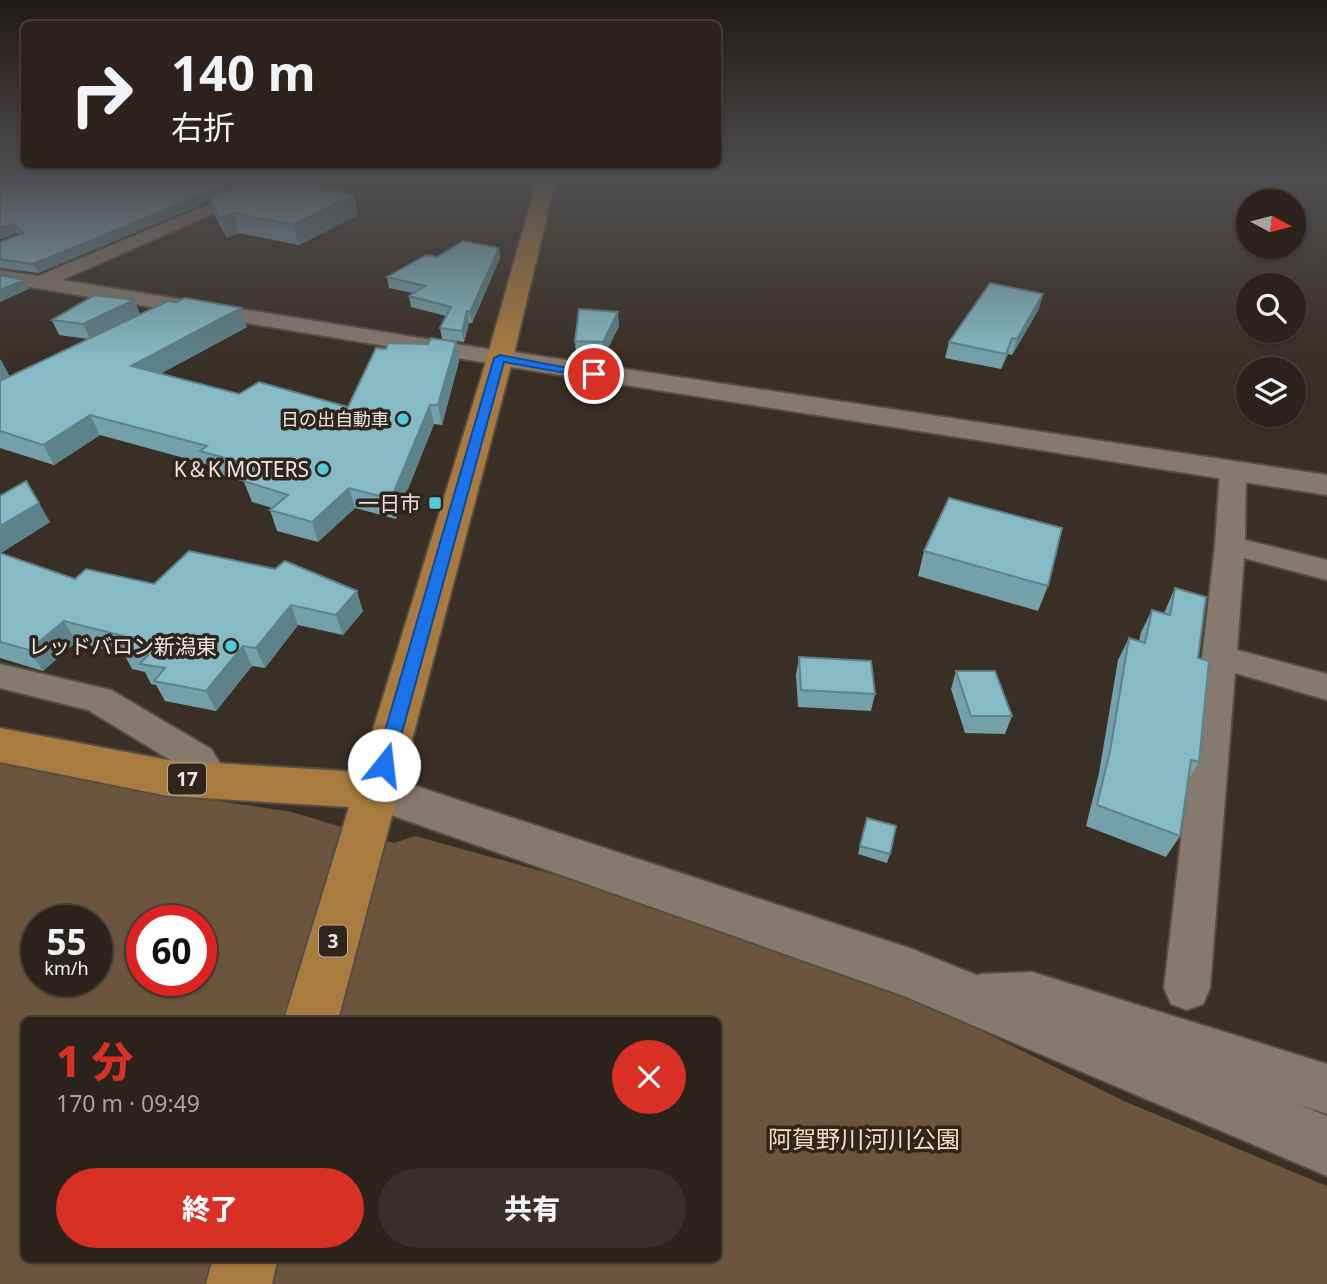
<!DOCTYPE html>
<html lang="ja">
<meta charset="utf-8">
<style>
:root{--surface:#2b231b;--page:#372f28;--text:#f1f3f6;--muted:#a6a4a3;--line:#47403a;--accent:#d93025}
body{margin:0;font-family:"Noto Sans","Noto Sans JP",sans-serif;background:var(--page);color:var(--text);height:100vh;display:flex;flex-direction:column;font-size:26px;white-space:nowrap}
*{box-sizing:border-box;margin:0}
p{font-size:23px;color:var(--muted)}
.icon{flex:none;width:38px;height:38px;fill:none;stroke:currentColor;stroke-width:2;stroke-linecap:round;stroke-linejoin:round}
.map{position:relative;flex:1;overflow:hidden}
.details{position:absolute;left:21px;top:1017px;width:700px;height:245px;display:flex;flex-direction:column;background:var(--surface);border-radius:10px;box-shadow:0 2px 5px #0004,0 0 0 2px var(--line)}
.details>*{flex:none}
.banner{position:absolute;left:21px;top:21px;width:700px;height:147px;border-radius:10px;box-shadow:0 2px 5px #0004,0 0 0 2px var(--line);background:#2b231b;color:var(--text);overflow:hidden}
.needle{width:46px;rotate:97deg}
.fabs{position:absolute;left:1236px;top:189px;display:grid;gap:14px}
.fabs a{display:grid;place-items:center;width:70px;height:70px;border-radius:50%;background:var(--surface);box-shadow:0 2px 5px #0004,0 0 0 2px var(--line);font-size:35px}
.speed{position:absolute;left:21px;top:905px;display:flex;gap:14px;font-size:35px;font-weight:700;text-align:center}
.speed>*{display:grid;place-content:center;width:91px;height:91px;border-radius:50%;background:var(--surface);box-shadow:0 2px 5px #0004,0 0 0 2px var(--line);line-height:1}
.speed small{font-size:18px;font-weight:400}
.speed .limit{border:10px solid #d22;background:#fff;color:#111}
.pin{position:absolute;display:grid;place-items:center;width:60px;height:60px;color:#fff;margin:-30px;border:4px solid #fff;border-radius:50%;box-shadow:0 2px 7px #0007}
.me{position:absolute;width:77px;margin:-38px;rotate:16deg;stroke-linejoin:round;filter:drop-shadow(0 0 5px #0008)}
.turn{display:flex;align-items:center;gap:24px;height:147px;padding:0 35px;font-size:32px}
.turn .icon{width:91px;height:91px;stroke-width:2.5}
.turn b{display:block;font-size:49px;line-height:60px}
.round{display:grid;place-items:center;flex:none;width:74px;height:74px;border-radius:37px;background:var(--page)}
.headline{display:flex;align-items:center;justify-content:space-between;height:119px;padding:0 35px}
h1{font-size:42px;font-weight:800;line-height:52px;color:var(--accent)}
.button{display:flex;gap:14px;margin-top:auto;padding:14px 35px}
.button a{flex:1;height:80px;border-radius:42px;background:var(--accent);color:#fff;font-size:28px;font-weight:800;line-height:80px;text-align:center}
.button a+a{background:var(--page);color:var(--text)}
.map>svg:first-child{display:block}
.green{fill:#6b553e;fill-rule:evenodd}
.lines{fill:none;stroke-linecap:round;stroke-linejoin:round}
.minor-casing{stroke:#554d44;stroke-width:4}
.tertiary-casing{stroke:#554d44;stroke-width:4}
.primary-casing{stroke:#554d44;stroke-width:4}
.minor{fill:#867a6e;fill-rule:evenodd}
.tertiary{fill:#867a6e;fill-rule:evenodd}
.primary{fill:#a97b3f;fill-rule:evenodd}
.wall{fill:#73a0a9}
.shaded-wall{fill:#5e8289}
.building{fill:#86bac4;stroke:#5e8289;stroke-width:2}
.route{fill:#1a73e8;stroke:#114b97;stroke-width:2}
.poi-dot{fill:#55cadf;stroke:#2f251b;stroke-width:2.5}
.labels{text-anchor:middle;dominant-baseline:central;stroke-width:7;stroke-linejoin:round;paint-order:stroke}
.far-poi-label{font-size:18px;fill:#ede6e0;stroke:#2f251b;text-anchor:end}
.shield{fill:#2f251b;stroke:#b4aca5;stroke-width:2}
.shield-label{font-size:19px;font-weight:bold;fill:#ede6e0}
.poi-label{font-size:21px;fill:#ede6e0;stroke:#2f251b;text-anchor:end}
.near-park-label{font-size:24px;fill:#fadcbe;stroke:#2f251b}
</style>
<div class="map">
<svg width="1327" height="1284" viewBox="0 0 1327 1284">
<rect width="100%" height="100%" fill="#392f24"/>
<path class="green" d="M0 760 153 791 292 812 394 843 415 836 592 885 935 1008 1124 1101 1327 1186V1284H0ZM37 920H96V980H37ZM142 920H201V980H142ZM24 1020H718V1258H24Z"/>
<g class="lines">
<g class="minor-casing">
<path id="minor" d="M274 177H296L62 280 500 351 508 353 511 358 508 363 500 365 0 282V270L38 276Z
M504 177H540L553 183 545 188 506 180Z
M1233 462 1243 464 1246 470 1245 540 1327 560V580L1244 558 1237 650 1327 674V700L1235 673 1210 988 1203 1004 1187 1010 1171 1004 1164 988 1215 545 1220 470 1223 464Z
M0 664 111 690 211 749 232 781 227 792 213 796 199 792 185 769 88 710 0 688Z
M1032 972 1327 1064V1114L1032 1016 981 1018 965 1012 958 996 965 980 981 974Z"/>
</g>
<g class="tertiary-casing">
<path id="tertiary" d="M500 350 1327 475V495L491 364 487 358 491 352Z
M376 773 912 949 1327 1116V1176L904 996 360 804 354 791 360 778Z"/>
</g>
<g class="primary-casing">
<path id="primary" d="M538 177H556L513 358 338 1020H284L349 807 168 796 0 762V728L168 760 360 772 487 358Z
M213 1258H278L272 1284H206Z"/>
</g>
<use href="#minor" class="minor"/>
<use href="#tertiary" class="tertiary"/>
<use href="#primary" class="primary"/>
</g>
<path class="wall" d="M0 180 354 195 358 215 299 245 239 233 227 238 215 216 210 201 38 273 0 268V242L19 234 17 233 0 239Z
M499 248 500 258 472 323H469L464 342 442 339 440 328 446 316 411 307 409 296 413 293 389 288 387 277 437 257Z
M134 300 140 314 247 327 160 374 239 394 348 407 386 349 428 344 456 342 459 361 442 425 434 424 396 519 355 508 318 542 277 531 270 510 272 508 252 502 244 482 209 471 206 464 100 435 54 465 0 448V359L10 377 88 339 59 335 52 320Z
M1039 309 1012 355 1008 354 1001 369 945 358 949 342Z
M619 326 604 356H576L575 341Z
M0 496 50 522 1 553 75 579 154 584 363 611 343 635 298 625 265 668 252 666 216 711 165 701 156 685 151 684 145 672 132 669 124 654 76 642 43 671 0 658Z
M924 551 1048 586 1038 611 918 576Z
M1175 588 1198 658 1199 762 1189 778 1180 836 1166 857 1086 826 1099 773 1118 660 1129 638 1139 641 1141 632 1152 610 1164 613Z
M799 657 875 694 871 711 798 707 796 675Z
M956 671 1012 716 1005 734 965 733 951 689Z
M867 818 890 854 887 863 858 854Z"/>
<path class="shaded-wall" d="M245 177H268L209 196 210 201 38 273 33 264Z
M354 195 358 215 299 245 293 225Z
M233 213 239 233 227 238 220 219Z
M13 224 17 233 0 239V228Z
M499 248 500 258 472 323 470 312Z
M24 280 29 289 0 302V290Z
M1043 294 1039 309 1012 355 1017 339Z
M134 300 140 315 90 339 83 324Z
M241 308 247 327 139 385 131 366Z
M467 311 469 323 464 342 462 331Z
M618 312 619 326 604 356 603 342Z
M1012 338 1008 354 1001 369 1006 354Z
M456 342 459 361 442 425 438 405Z
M0 360H1L11 379 0 385Z
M430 405 434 424 396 519 391 499Z
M90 415 100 435 54 465 43 445Z
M349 488 355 508 318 542 312 522Z
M39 503 50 522 0 553V526Z
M357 591 363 611 343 635 336 615Z
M291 605 298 625 265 668 256 648Z
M64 621 76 642 43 671 29 650Z
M243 646 252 666 216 711 206 691Z"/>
<path class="building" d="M6 177H245L33 264 0 259V242L23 233 13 224 0 228V180Z
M255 177H286L354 195 293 225 233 213 220 219 209 196Z
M463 241 499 248 470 312 467 311 462 331 440 328 451 307 409 296 425 286 387 277 426 255 437 257Z
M0 275 24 280 0 290Z
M990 283 1043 294 1017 339 1012 338 1006 354 949 342Z
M95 295 134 300 83 324 52 320Z
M185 298 241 308 131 366 239 394 259 382 348 407 376 348 386 349 388 343 428 344 431 338 456 342 438 405H430L391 499 349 488 312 522 270 510 288 495 244 481 261 468 200 451 207 446 90 415 43 445 0 431V381L168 301 176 302Z
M579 309 618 312 603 342 575 341Z
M26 481 39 503 0 526V496Z
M949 498 1062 528 1048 586 924 551Z
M189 551 275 569 285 561 357 591 336 615 291 605 256 648 243 646 206 691 154 681 165 668 140 664 148 655 120 648 131 638 64 621 29 650 0 642V553L75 579 86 569 154 584Z
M1175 588 1206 597 1198 658 1209 661 1199 762 1191 760 1180 836 1097 805 1110 751 1129 638 1145 643 1152 610 1170 615Z
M799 657 871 661 875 694 801 690Z
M956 671H995L1012 716H971Z
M867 818 896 826 890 854 860 846Z"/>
<linearGradient id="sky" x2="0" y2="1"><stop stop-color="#1f1a14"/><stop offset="0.5" stop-color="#4e4d50"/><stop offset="1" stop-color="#4e4d50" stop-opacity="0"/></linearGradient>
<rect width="1327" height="357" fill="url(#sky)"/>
<path class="route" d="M500 355 599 374 594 378 504 362 393 765 384 772 375 765 494 358Z"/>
<g class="poi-dot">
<circle cx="403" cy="419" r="7"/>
<circle cx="323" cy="469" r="7"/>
<rect x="428" y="496" width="14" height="14" rx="3.5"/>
<circle cx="231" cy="646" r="7"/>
</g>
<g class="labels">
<g class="far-poi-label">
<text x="389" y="419">日の出自動車</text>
</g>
<g class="shield">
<rect x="168" y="763.5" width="38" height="31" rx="5"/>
<rect x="319" y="925.5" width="28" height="31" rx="5"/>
</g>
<g class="shield-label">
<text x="187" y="779">17</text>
<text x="333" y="941">3</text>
</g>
<g class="poi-label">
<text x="309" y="469">K＆K MOTERS</text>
<text x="421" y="503">一日市</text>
<text x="217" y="646">レッドバロン新潟東</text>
</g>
<g class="near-park-label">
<text x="864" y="1138">阿賀野川河川公園</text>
</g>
</g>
</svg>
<div class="fabs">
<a><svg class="needle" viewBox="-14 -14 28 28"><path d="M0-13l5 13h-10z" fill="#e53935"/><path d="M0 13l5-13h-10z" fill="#a6a4a3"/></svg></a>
<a><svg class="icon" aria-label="search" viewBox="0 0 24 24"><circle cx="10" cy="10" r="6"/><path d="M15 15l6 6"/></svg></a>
<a><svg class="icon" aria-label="layers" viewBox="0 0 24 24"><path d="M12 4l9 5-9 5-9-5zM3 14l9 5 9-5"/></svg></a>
</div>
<div class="speed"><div>55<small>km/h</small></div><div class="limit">60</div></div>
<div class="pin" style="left:594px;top:374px;background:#d93025"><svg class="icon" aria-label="arrive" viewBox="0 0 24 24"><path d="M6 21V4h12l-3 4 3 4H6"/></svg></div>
<svg class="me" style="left:384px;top:765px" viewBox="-20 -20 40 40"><circle r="19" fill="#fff"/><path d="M0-13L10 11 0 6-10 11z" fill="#1a73e8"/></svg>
<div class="banner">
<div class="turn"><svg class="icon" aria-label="right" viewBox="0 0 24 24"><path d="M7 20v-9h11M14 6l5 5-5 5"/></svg><div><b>140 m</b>右折</div></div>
</div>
<section class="details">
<div class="headline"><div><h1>1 分</h1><p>170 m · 09:49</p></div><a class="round" style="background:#d93025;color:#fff"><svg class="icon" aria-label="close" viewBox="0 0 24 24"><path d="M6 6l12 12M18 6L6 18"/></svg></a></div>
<div class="button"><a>終了</a><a>共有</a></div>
</section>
</div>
